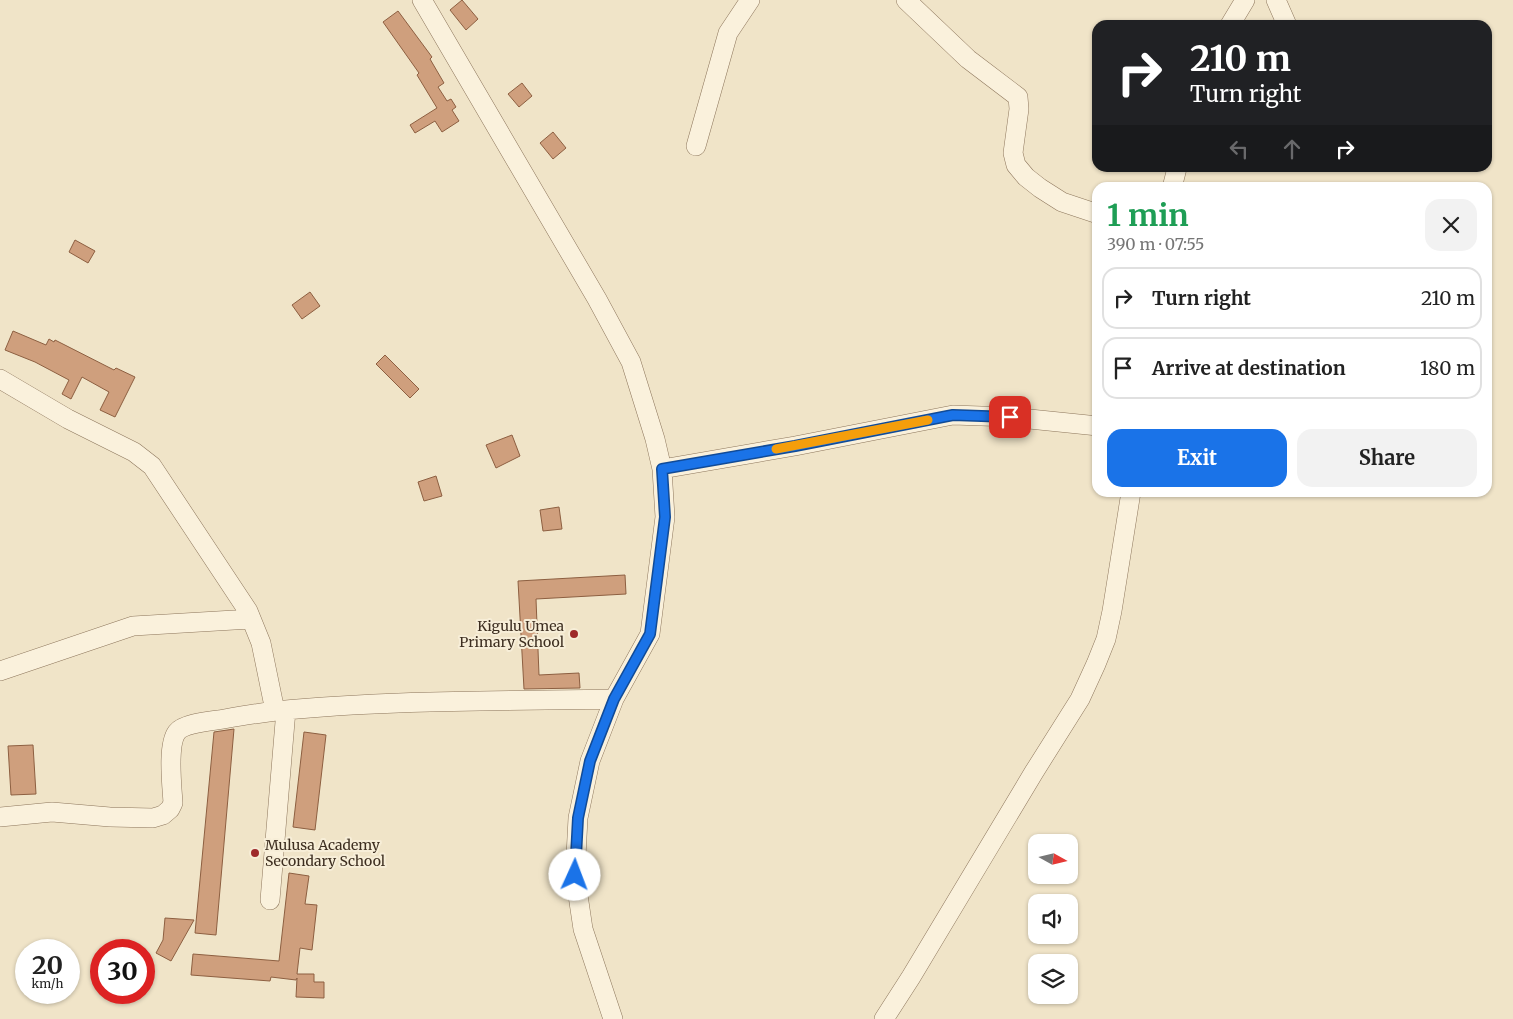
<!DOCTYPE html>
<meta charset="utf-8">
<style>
:root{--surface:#fff;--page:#f2f2f2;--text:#222;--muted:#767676;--line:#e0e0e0;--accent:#1a73e8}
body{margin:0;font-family:Merriweather,serif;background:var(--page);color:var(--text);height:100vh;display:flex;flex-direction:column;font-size:19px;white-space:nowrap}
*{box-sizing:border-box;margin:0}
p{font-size:16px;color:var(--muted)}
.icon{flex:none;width:28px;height:28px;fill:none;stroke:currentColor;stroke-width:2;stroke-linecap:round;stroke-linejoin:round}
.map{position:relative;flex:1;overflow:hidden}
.panel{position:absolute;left:1092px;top:182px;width:400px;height:315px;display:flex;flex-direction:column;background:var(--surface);border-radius:15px;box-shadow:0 1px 4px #0004}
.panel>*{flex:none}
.hud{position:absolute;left:1092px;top:20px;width:400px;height:152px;border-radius:15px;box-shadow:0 1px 4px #0004;background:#202124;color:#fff;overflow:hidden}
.needle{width:32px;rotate:98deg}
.fabs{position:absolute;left:1028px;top:834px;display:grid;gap:10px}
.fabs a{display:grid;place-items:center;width:50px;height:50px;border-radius:10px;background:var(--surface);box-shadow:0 1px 4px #0004;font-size:25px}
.speed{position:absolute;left:15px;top:939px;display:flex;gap:10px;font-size:25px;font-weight:700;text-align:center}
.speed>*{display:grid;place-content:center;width:65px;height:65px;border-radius:50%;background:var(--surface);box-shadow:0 1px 4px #0004;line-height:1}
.speed small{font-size:12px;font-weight:400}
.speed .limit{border:8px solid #d22;background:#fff;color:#111}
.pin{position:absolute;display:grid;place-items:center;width:42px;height:42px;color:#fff;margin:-21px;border-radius:10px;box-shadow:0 2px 8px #0006}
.me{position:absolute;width:55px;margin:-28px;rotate:2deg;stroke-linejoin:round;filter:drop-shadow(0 0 4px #0008)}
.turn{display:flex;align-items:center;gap:18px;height:105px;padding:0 15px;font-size:22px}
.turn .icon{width:65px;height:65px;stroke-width:2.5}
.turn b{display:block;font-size:35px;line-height:42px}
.lanes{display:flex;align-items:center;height:48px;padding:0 15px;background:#0003;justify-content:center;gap:25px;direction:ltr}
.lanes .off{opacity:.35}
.round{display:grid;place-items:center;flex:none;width:52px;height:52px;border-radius:15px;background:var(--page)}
.summary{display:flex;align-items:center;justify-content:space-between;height:85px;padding:0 15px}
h1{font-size:30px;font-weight:700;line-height:38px;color:#1e9e55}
.action{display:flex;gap:10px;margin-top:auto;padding:10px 15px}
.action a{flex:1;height:58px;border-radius:15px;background:var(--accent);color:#fff;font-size:20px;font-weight:700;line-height:58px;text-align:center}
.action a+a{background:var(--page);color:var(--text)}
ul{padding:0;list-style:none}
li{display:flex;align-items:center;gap:15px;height:62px;margin:0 10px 8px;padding:0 5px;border:2px solid var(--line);border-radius:15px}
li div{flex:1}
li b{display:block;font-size:19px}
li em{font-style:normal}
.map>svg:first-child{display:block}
.building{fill:#cf9f7d;stroke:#8d5f41}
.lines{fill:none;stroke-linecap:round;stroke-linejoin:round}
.minor-casing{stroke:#8d765c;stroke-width:20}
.minor{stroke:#faf1dc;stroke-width:19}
.route-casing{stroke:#114b97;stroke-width:12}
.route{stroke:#1a73e8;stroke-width:9}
.slow{stroke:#f59e0b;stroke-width:9}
.poi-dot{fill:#9e2a2b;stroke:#f7eed8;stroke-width:2}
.labels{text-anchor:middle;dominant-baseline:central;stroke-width:4;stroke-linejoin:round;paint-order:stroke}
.poi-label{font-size:14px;fill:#3d2e20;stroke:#f7eed8;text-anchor:end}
</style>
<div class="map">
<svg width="1513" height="1019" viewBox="0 0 1513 1019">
<rect width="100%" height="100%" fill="#f0e4c8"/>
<path class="building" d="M462 0 478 19 466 30 450 10Z
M398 11 432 57 430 59 444 83 438 87 447 101 451 99 456 107 452 110 459 121 442 132 435 121 415 133 410 125 437 108 417 75 419 73 383 22Z
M522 83 532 96 519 107 508 94Z
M553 132 566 148 553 159 540 143Z
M75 240 95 251 88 263 69 252Z
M310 292 320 306 302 319 292 305Z
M13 331 46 345 49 339 54 342 55 340 114 370 116 368 135 377 115 417 100 410 109 392 82 377 71 399 62 394 69 380 35 362 5 350Z
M385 355 419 389 410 398 376 364Z
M512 435 520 456 496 468 486 445Z
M436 476 442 496 424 501 418 482Z
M559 507 562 529 543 531 540 510Z
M625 575 626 594 536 599 539 675 579 673 580 688 524 689 518 581Z
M234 729 216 935 195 933 214 732Z
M304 732 326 735 315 830 293 827Z
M33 745 36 794 11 795 8 746Z
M289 873 309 876 305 904 317 905 312 950 300 948 297 974H314V982H324V998L296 997 297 978 296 980 271 977 270 981 191 975 193 954 279 961Z
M165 918 194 920 171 961 156 953 163 940Z"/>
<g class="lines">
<g class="minor-casing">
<path id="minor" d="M422 0 597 299 631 362 655 439 662 469 665 517 650 634 614 699 590 761 578 818 575 875 583 929 613 1019
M906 0 968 59 1018 97 1019 109 1013 153 1016 165 1026 177 1040 188 1062 202 1098 214
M1276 0 1287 25
M1230 25 1245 0
M696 146 728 33 750 0
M1172 188 1177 168
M0 379 68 419 134 452 152 466 248 611 261 643 275 711
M662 469 795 446 953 415 1010 417 1098 426
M0 671 133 626 251 619
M0 817 52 812 110 817 153 818 163 815 170 809 173 803C172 786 167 745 177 732 184 723 212 721 224 719 241 716 259 713 276 711 388 700 501 701 614 699
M270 900 286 710
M884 1019 911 977 1034 772 1080 699 1096 664 1106 639 1112 611 1131 492"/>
</g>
<use href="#minor" class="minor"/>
</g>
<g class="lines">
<g class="route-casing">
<path id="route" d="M575 875 578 818 590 761 614 699 650 634 665 517 662 469 795 446 953 415 1010 417"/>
</g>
<use href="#route" class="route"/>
<path class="slow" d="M776 449 928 420"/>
</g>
<g class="poi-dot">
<circle cx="574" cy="634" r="5"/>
<circle cx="255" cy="853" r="5"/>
</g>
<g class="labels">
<g class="poi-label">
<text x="564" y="626">Kigulu Umea<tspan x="564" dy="16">Primary School</tspan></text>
<text x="265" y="845" text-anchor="start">Mulusa Academy<tspan x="265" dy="16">Secondary School</tspan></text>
</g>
</g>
</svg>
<div class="fabs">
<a><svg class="needle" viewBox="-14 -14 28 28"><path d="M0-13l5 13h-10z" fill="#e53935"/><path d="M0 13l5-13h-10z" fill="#767676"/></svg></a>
<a><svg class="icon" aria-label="sound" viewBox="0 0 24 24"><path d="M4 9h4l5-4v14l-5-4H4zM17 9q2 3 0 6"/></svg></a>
<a><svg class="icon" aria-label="layers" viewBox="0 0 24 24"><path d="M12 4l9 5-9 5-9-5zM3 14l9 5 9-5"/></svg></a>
</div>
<div class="speed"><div>20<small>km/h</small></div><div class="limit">30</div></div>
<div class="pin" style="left:1010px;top:417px;background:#d93025"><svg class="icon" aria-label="arrive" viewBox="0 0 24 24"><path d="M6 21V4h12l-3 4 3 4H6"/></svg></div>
<svg class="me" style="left:575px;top:875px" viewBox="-20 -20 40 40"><circle r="19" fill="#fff"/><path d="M0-13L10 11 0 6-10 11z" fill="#1a73e8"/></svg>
<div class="hud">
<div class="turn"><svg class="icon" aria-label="right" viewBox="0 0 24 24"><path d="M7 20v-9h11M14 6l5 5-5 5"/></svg><div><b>210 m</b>Turn right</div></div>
<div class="lanes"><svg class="icon off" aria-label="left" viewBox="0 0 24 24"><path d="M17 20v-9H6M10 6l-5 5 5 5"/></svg><svg class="icon off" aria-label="ahead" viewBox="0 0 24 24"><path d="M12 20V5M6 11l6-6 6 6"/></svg><svg class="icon" aria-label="right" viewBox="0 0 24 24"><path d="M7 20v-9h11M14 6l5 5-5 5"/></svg></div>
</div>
<section class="panel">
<div class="summary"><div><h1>1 min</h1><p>390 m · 07:55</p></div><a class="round"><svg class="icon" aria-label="close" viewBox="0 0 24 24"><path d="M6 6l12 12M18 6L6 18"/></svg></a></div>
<ul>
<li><svg class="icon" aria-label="right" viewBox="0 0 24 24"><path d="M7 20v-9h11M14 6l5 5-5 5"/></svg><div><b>Turn right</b></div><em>210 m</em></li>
<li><svg class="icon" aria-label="arrive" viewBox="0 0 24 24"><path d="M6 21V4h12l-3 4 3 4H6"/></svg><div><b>Arrive at destination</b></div><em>180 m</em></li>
</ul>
<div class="action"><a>Exit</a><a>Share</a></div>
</section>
</div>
